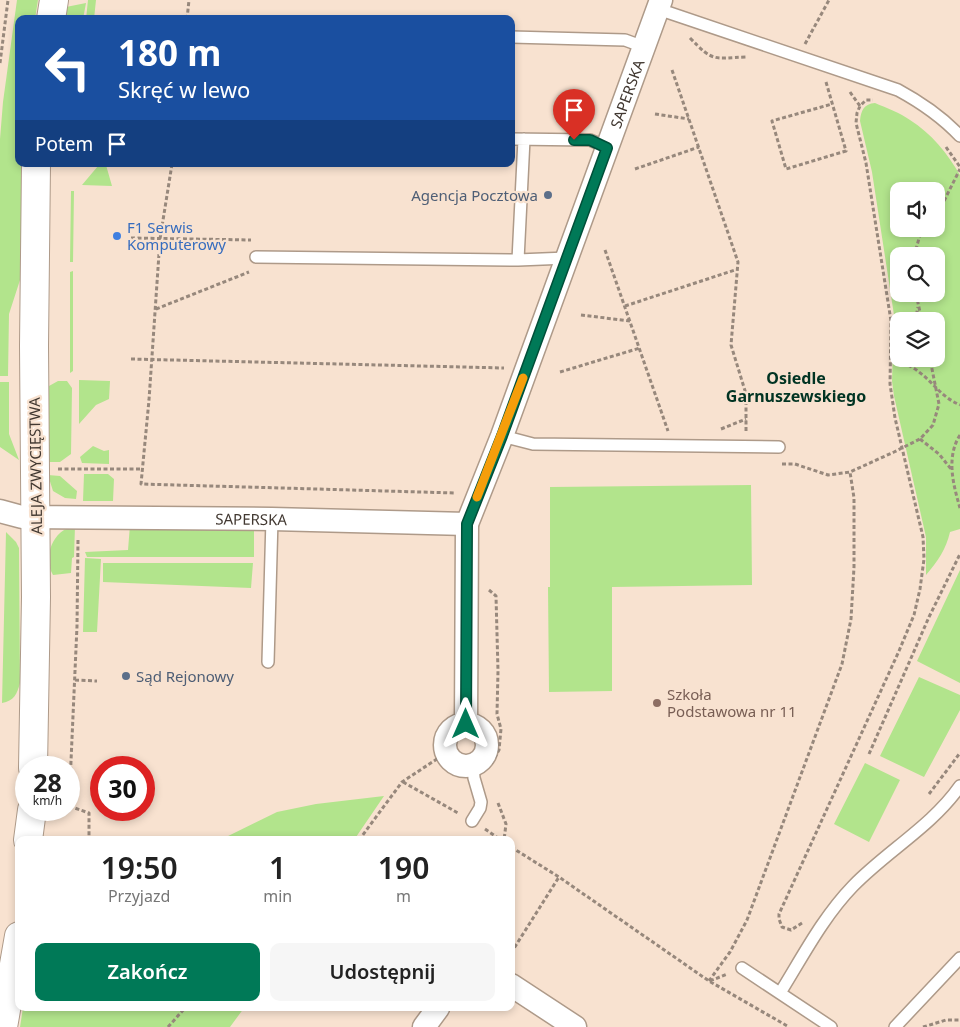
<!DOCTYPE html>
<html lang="pl">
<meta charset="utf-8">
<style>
:root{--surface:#fff;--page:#f6f6f6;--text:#222;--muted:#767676;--accent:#007957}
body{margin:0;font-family:"Noto Sans",sans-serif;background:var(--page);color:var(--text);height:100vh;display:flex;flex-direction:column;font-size:19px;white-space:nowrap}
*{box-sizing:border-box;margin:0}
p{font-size:16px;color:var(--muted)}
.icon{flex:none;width:28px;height:28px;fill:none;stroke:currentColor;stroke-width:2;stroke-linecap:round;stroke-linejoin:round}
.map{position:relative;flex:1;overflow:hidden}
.sheet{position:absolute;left:15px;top:836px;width:500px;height:175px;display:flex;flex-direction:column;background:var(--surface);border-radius:10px;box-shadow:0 2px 8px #0003}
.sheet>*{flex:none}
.guide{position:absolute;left:15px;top:15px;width:500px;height:152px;border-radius:10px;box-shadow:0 2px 8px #0003;background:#1a4fa0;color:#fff;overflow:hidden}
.tools{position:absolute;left:890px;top:182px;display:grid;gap:10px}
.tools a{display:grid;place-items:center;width:55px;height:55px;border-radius:10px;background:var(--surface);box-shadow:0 2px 8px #0003;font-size:25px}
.speed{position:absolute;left:15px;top:756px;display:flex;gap:10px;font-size:25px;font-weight:700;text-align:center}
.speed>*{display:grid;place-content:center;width:65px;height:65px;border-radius:50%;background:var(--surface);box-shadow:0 2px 8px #0003;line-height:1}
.speed small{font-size:12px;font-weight:400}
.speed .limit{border:8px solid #d22;background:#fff;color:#111}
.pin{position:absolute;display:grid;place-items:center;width:42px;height:42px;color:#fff;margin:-51px -21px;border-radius:50% 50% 50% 0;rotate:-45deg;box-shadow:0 0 5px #0007}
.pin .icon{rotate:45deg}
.me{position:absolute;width:55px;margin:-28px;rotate:0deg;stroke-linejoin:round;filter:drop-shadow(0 0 4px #0008)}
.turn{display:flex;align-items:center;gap:18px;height:105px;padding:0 20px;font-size:22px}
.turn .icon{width:65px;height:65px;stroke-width:2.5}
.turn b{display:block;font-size:35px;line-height:42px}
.then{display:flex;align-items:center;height:48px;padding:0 20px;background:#0003;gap:10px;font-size:19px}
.eta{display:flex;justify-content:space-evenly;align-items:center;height:85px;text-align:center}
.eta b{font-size:30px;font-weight:600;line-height:35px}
.button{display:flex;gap:10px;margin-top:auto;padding:10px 20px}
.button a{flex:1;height:58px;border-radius:10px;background:var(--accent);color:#fff;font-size:20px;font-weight:600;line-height:58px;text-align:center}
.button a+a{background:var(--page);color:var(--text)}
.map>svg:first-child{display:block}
.green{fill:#b2e48c;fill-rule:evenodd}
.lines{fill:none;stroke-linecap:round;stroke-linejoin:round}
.service-casing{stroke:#ae9a89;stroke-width:14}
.minor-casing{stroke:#ae9a89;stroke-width:25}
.tertiary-casing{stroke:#ae9a89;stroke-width:30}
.path{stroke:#97887c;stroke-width:3;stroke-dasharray:4 2.5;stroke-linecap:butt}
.service{stroke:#fff;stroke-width:11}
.minor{stroke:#fff;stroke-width:22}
.tertiary{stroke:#fff;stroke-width:28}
.route-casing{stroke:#004f39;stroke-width:12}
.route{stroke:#007957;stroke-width:9}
.slow{stroke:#f59e0b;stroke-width:9}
.service-dot{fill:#5c6f8a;stroke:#f8e2d0;stroke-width:2}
.shop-dot{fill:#3f7fe0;stroke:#f8e2d0;stroke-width:2}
.education-dot{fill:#8d6e63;stroke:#f8e2d0;stroke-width:2}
.labels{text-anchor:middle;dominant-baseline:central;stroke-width:4.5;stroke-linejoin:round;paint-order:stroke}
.street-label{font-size:15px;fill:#413831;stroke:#f8e2d0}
.service-label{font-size:15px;fill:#4e5e75;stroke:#f8e2d0;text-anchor:end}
.shop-label{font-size:15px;fill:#366cbe;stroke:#f8e2d0;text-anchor:start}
.education-label{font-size:15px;fill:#785e54;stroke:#f8e2d0;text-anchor:start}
.neighbourhood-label{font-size:16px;font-weight:bold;fill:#013423;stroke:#f8e2d0}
</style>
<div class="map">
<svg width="960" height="1027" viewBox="0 0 960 1027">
<rect width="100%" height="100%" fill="#f8e2d0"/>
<path class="green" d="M17 0H38L35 19H19V164H23L20 280 9 314 8 376H0V139L3 102Z
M88 0H96L94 19H86Z
M86 3 83 19H65L66 7Z
M875 103C887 108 900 113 910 120 931 133 948 154 960 175V529L950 532C946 549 938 561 926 575V537L894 396 892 381 894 315 872 172 860 121C861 110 864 104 875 103ZM899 191H936V229H899ZM899 256H936V294H899ZM899 321H936V359H899Z
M106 165 112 186 82 185 98 166Z
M71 191H74L73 262H70Z
M73 271V371L70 373V272Z
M79 380 110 381 109 399 96 405 79 424Z
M58 381H67L72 388 71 454 60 462H48L49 386Z
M0 382H9V434L19 460 0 447Z
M93 446 104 451 109 450V464L82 463 80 457Z
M84 474H108L114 479 113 501H83Z
M48 475 60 476 77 491 76 499 65 498 53 491Z
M751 485 752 585 612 587V691L549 692 548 587H550V487Z
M130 525 254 528V557H87L85 552 128 550Z
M75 526 74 557 72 558 71 573 53 575C45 562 49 543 60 533 64 529 70 528 75 526Z
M6 532 16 542 19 548 20 683C17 694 14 701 2 703Z
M85 558 101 559 97 632H83Z
M103 563H253L251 588 103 582Z
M960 570V683L917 661Z
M919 677 960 695V710L924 777 880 756Z
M865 763 900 780 869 842 834 824Z
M384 796 354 840H220L277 812 316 804Z
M23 1008H244L230 1027H20Z"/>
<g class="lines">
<g class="service-casing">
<path id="service" d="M658 9 898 90C922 103 942 117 960 136
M511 37 625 40 644 47
M511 139 590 140 607 147
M256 257 518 260 567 258
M518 260 524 139
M502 436 533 444 779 447
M268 662 272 519
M472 821 480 808 481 802 474 778 473 766
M742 968 831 1027
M780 993C803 956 823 917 853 886 887 851 932 826 960 786
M895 1027 960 958"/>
</g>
<g class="minor-casing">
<g id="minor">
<path id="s1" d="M0 511 22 517 272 519 467 524"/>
<circle cx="466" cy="745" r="21"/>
<path id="s2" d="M466 724 467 524 502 436 661 0"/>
<path d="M511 985 575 1027"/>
<path d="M424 1027 438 1008"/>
</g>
</g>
<g class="tertiary-casing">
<path id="tertiary" d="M51 19 54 0
M33 768 36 597 34 346 36 164
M28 840 32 810
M3 1027 19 936"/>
</g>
<path class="path" d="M187 19 189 0
M690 38C714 63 714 58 746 57
M805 44 829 0
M0 63 8 0
M672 70 738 262 731 345 746 394V431
M826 82 846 151 786 169 772 121 832 104
M850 92 860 106
M655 114 689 119
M946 147 960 167
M172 164 160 239 149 400 141 484 456 493
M635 169 699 147
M936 211 944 201 960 169
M131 238 251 240
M605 250 668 431
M914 256 920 235 924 229
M916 294 922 321
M625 306 738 269
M156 309 249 272
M581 315 630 321
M915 321 918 307
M890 358C900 362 911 365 919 372 935 384 940 396 960 405
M890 358 899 350
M131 359 504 368
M560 372 640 348
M721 429 746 419
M960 435C946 457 953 484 960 508
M920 439 939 454 951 469
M782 464H795L828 475 850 472 894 452 920 439 933 425 939 404 930 359
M58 469H142
M78 540 77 626 69 806 89 813V840
M489 590 496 596 498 671 497 714 501 729 499 750 490 765
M75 680 97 681
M869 754 929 617 960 554
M403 782 458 813
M929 794 960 753
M498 803 506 824 504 840
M485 829 501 840
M359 840 402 782 446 753
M511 847 559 877 709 981 789 1027
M802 923 791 930 782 927 779 919V914L899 651 914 615 920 589 924 559 923 537 895 418 890 384 891 321 866 163 856 123 857 113 860 106 866 100H873
M511 953 559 877
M709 981 730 952 747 920 842 664 851 619 854 567V498L850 472
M710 981 727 974
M168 1027 185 1008
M923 1027 946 1020H960"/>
<use href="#service" class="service"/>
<use href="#minor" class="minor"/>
<use href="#tertiary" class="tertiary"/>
</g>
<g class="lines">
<g class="route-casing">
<path id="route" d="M466 724 467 524 502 436 607 148 590 140H574"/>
</g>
<use href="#route" class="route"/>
<path class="slow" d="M477 497 523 378"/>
</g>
<g class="service-dot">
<circle cx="548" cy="195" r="5"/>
<circle cx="126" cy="676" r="5"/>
</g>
<circle class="shop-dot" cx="117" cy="236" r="5"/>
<circle class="education-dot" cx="657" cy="703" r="5"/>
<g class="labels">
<g class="street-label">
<text stroke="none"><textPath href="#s2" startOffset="659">SAPERSKA</textPath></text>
<text transform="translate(35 466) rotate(-91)">ALEJA ZWYCIĘSTWA</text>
<text stroke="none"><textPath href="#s1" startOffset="252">SAPERSKA</textPath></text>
</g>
<g class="service-label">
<text x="538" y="195">Agencja Pocztowa</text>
<text x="136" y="676" text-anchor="start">Sąd Rejonowy</text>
</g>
<g class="shop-label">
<text x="127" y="227">F1 Serwis<tspan x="127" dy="17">Komputerowy</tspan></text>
</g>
<g class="education-label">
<text x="667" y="694">Szkoła<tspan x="667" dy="17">Podstawowa nr 11</tspan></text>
</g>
<g class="neighbourhood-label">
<text x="796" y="378">Osiedle<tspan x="796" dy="18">Garnuszewskiego</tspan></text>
</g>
</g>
</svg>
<div class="tools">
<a><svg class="icon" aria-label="sound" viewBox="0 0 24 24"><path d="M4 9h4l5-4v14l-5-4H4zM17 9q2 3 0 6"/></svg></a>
<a><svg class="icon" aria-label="search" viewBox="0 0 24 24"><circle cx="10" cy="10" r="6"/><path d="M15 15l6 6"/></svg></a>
<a><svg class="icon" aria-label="layers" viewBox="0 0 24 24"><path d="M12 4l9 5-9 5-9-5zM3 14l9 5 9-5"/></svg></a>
</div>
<div class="speed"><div>28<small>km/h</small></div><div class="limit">30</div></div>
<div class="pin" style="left:574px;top:140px;background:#d93025"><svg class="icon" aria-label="arrive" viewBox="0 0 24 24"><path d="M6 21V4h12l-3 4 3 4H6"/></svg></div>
<svg class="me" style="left:466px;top:724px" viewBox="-20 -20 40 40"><path d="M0-17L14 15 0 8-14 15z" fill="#007957" stroke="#fff" stroke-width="4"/></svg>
<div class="guide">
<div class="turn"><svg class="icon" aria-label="left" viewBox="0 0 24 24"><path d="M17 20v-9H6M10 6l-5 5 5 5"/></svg><div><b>180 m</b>Skręć w lewo</div></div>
<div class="then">Potem<svg class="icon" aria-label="arrive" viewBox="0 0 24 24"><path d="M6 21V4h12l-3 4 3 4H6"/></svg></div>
</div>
<section class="sheet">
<div class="eta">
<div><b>19:50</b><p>Przyjazd</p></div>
<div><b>1</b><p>min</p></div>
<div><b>190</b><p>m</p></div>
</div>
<div class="button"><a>Zakończ</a><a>Udostępnij</a></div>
</section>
</div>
